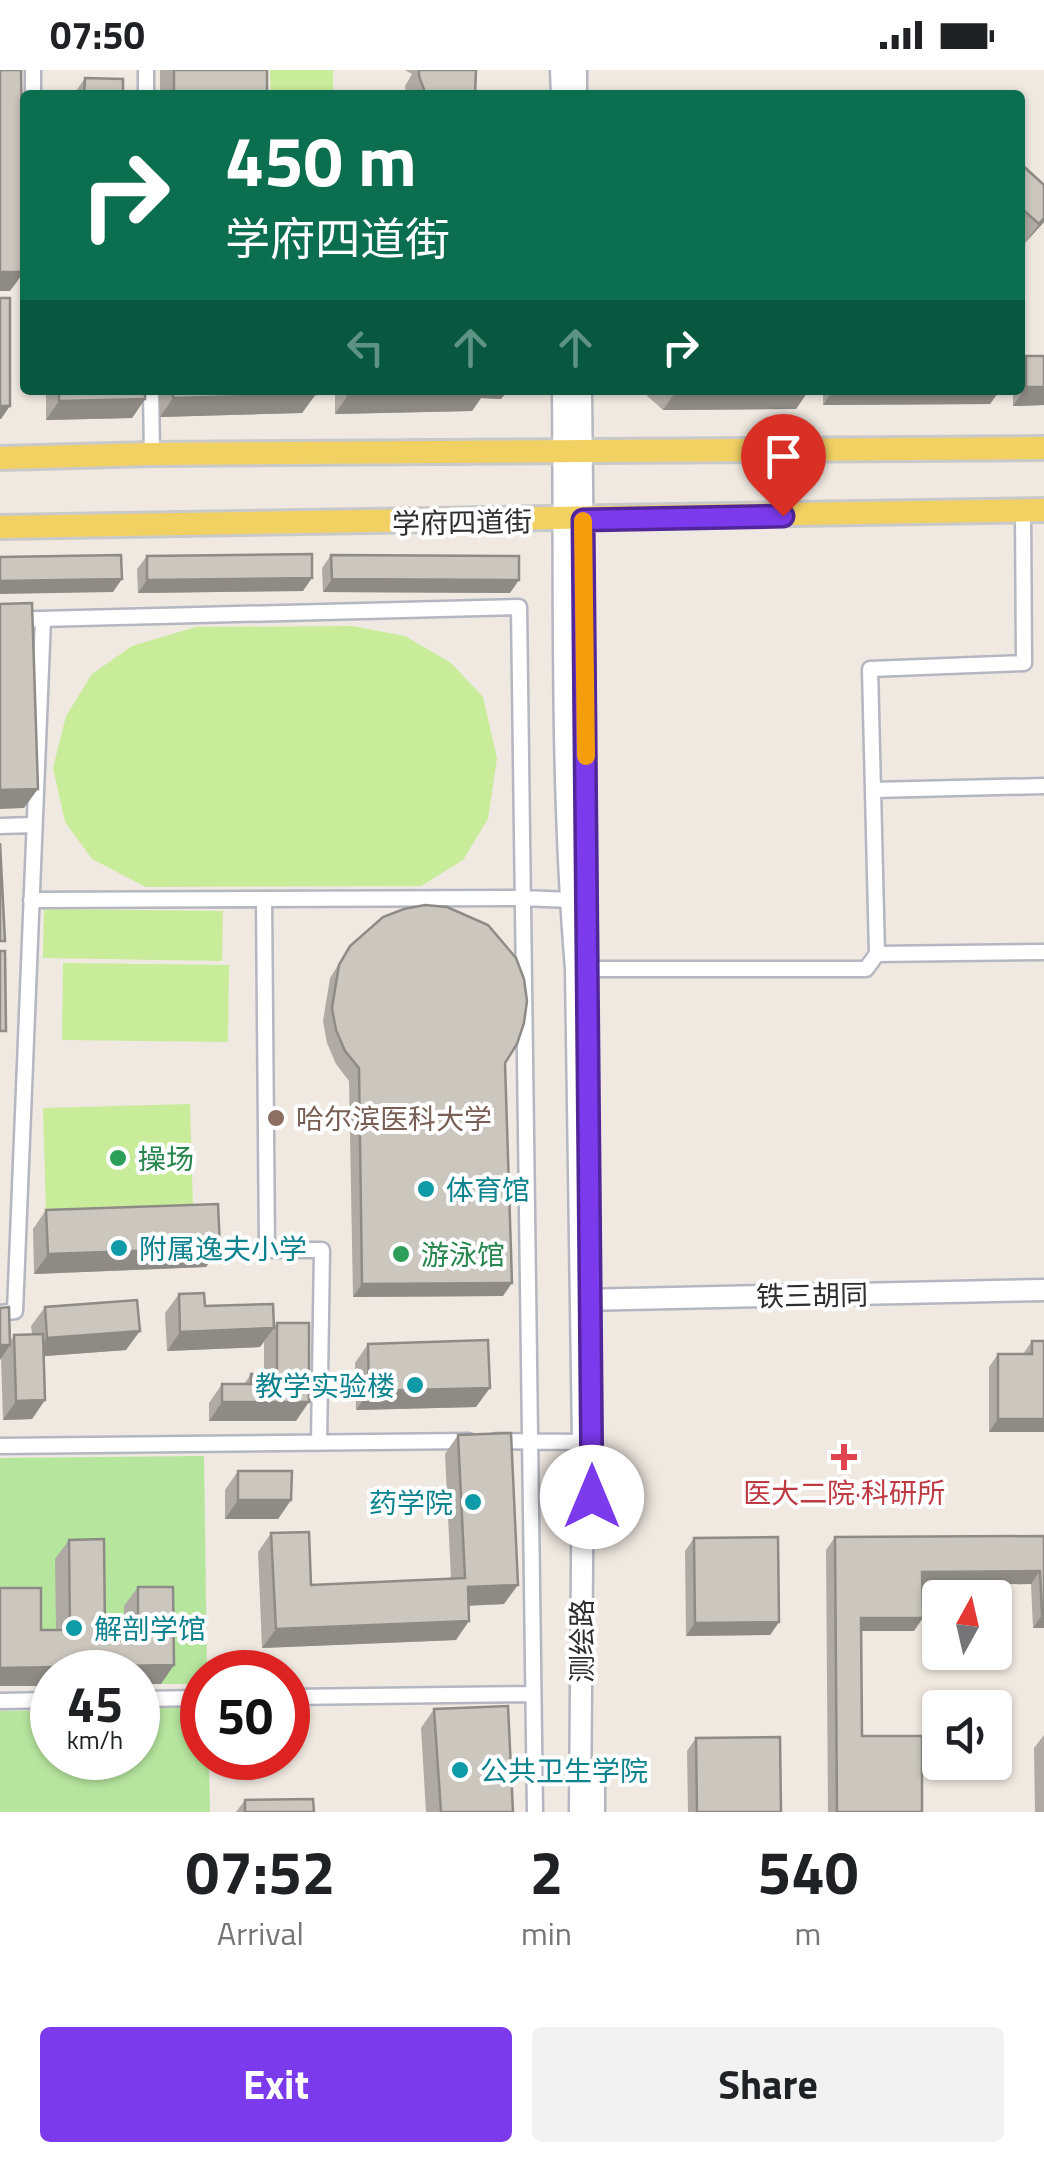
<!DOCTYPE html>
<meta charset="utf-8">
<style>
:root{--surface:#fff;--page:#f2f2f2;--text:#202124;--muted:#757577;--accent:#7c3aed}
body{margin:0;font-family:"Titillium Web","Noto Sans SC",sans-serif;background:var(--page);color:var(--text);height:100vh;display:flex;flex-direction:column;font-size:38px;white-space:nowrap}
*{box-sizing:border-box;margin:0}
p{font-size:32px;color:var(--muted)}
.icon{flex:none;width:55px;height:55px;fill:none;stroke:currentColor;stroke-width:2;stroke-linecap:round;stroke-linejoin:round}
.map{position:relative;height:1742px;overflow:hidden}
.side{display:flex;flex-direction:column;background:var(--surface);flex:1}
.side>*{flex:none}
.banner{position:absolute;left:20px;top:20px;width:1005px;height:305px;border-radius:10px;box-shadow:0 2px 8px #0004;background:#0b6e4f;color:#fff;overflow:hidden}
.needle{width:65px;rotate:8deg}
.tools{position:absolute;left:922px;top:1510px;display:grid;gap:20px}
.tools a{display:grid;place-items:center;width:90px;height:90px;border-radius:10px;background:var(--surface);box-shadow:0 2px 8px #0004;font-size:50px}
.speed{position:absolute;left:30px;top:1580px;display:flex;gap:20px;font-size:50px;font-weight:700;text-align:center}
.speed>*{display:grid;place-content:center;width:130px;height:130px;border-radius:50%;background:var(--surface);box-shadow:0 2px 8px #0004;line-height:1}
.speed small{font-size:25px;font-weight:400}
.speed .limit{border:15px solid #d22;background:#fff;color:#111}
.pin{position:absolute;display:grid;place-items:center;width:85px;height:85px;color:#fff;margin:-102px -42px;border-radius:50% 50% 50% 0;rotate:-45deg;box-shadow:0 0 10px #0007}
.pin .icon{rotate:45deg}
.me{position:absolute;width:110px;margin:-55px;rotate:0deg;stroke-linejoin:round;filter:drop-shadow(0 0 8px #0008)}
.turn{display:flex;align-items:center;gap:35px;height:210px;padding:0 40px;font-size:45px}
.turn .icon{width:130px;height:130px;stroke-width:2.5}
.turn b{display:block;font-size:70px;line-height:85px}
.lanes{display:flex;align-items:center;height:95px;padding:0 40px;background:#0003;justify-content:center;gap:50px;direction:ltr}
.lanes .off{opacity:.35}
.eta{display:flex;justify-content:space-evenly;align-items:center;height:170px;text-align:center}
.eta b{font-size:60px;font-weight:700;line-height:70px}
.action{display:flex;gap:20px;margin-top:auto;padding:20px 40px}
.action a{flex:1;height:115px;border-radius:10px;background:var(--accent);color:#fff;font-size:40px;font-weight:700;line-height:115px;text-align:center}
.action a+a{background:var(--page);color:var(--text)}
.status{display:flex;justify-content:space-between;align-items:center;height:70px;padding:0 50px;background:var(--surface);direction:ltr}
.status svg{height:28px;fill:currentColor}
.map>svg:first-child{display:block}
.green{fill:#b6e59e}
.pitch{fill:#c9ec9a}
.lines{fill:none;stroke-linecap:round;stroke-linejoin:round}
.street-casing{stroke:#b4b7c1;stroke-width:19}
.secondary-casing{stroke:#b4b7c1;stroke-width:25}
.primary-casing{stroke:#c9c9c9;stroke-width:28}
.street{stroke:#fff;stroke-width:14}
.secondary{stroke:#fff;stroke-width:20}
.primary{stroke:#f2d163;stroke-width:22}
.wall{fill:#afaba4}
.shaded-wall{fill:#8e8b86}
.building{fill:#cbc7bf;stroke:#8e8b86;stroke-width:2.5}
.route-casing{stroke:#51269a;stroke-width:25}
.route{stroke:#7c3aed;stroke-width:18}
.slow{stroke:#f59e0b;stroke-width:18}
.education-dot{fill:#8d6e63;stroke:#fff;stroke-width:4}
.leisure-dot{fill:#2e9e5b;stroke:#fff;stroke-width:4}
.culture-dot{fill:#0f9aa8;stroke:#fff;stroke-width:4}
.health-dot{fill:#e0444e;stroke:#fff;stroke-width:4}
.labels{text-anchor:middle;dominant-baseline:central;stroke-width:8;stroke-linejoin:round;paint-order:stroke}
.street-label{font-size:28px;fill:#2e2e2e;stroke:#fff}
.education-label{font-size:28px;fill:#785e54;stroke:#fff;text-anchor:start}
.leisure-label{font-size:28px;fill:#27864d;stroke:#fff;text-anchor:start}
.culture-label{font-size:28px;fill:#0d838f;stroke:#fff;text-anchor:start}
.health-label{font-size:28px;fill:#be3a42;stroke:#fff}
</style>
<div class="status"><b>07:50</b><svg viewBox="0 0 49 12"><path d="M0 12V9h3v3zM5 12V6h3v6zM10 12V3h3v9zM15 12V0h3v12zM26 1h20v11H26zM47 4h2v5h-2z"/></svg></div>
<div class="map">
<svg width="1044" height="1742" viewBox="0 0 1044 1742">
<rect width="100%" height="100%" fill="#efe9e1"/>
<path class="green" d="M204 1386 207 1602H202V1614H161L125 1582 56 1579 0 1537V1388Z
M202 1636V1688H209L210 1742H0V1641L52 1640V1688H138V1638Z"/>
<path class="pitch" d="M270 0H333V25H271Z
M352 556 405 566 451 593 483 627 497 688 488 749 463 790 421 816 146 817 92 789 65 752 53 698 66 646 92 604 132 576 196 557Z
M44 839 223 841 222 891 43 888Z
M63 893 229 895 228 972 62 970Z
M190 1034 193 1139 46 1143 43 1038Z"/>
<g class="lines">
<g class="street-casing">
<path id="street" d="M146 0V25
M33 25V0
M151 320 152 384
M0 550 519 537 535 1742
M873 720 1044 716
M0 756 34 755
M264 829 267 1180H322L319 1373
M31 830 523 828 570 830
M877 884 870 599 1024 593 1023 440
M581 899H866L877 884 1044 882
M0 1243 15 1241 43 549
M496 1371 583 1372
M0 1376 469 1371
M288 1627 533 1624
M138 1629 202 1628
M0 1631 52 1630"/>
</g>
<g class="secondary-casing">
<path id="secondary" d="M561 0 562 25
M576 0V25
M563 320C565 513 560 707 576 899L583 1372 580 1742
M581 320 587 895
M581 1230 1044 1220
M594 1699V1742"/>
</g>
<g class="primary-casing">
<path id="primary" d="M0 388 152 384 1044 378
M0 457 1044 440"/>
</g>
<use href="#street" class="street"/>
<use href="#secondary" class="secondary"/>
<use href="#primary" class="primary"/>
</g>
<path class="wall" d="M160 0H267V25H160Z
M405 0H476L475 25H406L405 16 412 4Z
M85 8 123 25H73Z
M1020 93 1044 152 1025 173 1020 168Z
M1026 286H1044V335L1013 336V320H1020V294Z
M46 320H145V329L132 348 46 350Z
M159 320H315L316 324 302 343 160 347Z
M335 320H508L501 329 481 328 472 341 335 344Z
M643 320H809L796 339 663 340 643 322Z
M823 320H1000L990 334 823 335Z
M331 485 510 523 323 522 322 498Z
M147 486 303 521 138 523 137 499Z
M350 876 505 993 503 1226 353 1227 349 1011 336 994 327 973 323 951 330 908Z
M46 1140 220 1178 206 1197 34 1204 33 1159Z
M179 1224 205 1236 274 1258 260 1277 167 1281 165 1243Z
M45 1237 126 1280 44 1286 45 1330 32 1349 3 1350 1 1288 14 1265 32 1264 31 1256Z
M277 1253 296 1351H209V1333L222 1314H244L251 1304H264V1272Z
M1032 1271H1044V1362H989V1297L998 1284H1023Z
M368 1274 476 1337 356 1340 355 1293Z
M458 1365 504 1534 469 1536 456 1570 262 1578 258 1482 271 1463 311 1515 451 1509 445 1384Z
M238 1401 291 1430 278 1449H225V1420Z
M1044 1466V1558H1033L1031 1514 922 1515 914 1561H861L862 1666 922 1742H828L826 1480 835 1467Z
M694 1468 779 1552 770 1565 686 1566 685 1481Z
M69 1470 105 1564H124V1536L138 1517 161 1614H138V1602L52 1616H0V1518L41 1560H56L55 1489Z
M434 1639 513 1742H426L421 1658Z
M1044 1665V1742H1035L1034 1678Z
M696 1668 781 1742H688L687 1681Z
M245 1730V1742H236Z"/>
<path class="shaded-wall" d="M1044 148V152L1025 173 1039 154Z
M0 202H24L10 221H0Z
M1026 317H1044V335L1013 336Z
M477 320H508L501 329 481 328 472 341 335 344 348 325Z
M809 320 796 339 663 340 676 321Z
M833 320H1000L990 334 823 335Z
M316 324 302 343 160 347 173 328Z
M145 329 132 348 46 350 59 331Z
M0 336H10L1 349H0Z
M312 508 303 521 138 523 147 510Z
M122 509 113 522 0 524V511Z
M332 509 519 510 510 523 323 522Z
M38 719 24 738 0 739V720Z
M220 1178 206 1197 34 1204 48 1184Z
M512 1213 503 1226 353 1227 362 1214Z
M274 1258 260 1277 167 1281 180 1262Z
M140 1261 126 1280 33 1287 47 1268Z
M0 1275H10L0 1290Z
M490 1318 476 1337 356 1340 369 1321Z
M45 1330 32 1349 3 1350 16 1331Z
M222 1332H309L296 1351H209Z
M998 1349H1044V1362H989Z
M238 1430H291L278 1449H225Z
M1040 1501 1031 1514 913 1515 922 1502Z
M518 1515 504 1534 455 1536 468 1517Z
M1042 1545H1044V1558H1033Z
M861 1548H923L914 1561H852Z
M469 1551 456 1570 262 1578 276 1559Z
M779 1552 770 1565 686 1566 695 1553Z
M174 1595 161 1614H138V1602H52V1616H0V1598Z"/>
<path class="building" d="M0 0H21L24 202H0Z
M174 0H267V25H174Z
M419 0H476L475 25H426L419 6Z
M85 8 123 9V25H84Z
M1020 93 1044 115V148L1039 154 1020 137Z
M1020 194H1022V224H1020Z
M0 228H10V336H0Z
M1026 286H1044V317H1026Z
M59 320H145V329L59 331Z
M173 320H315L316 324 173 328Z
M348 320H485V322L348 325Z
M675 320H809L676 321Z
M312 484V508L147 510V486Z
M121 485 122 509 0 511V487Z
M331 485 519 486V510L332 509Z
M32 533 38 719 0 720V534Z
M0 773 5 871H0Z
M425 835 447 837 488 855 516 888 524 909 527 931 524 953 517 974 505 993 512 1213 362 1214 359 998 345 981 336 960 332 938 339 895 350 876 383 847 404 839Z
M0 881H5L6 961H0Z
M218 1134 220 1178 48 1184 46 1140Z
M204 1223 205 1236 273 1234 274 1258 180 1262 179 1224Z
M137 1230 140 1261 47 1268 45 1237Z
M9 1237 10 1275H0V1238Z
M277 1253H309V1332H222V1314H251V1304H277Z
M43 1264 45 1330 16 1331 14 1265Z
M488 1270 490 1318 369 1321 368 1274Z
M1032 1271H1044V1349H998V1284H1032Z
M511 1363 518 1515 468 1517 469 1551 276 1559 271 1463 309 1462 311 1515 465 1508 458 1365Z
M238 1401H292L291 1430H238Z
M1044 1466V1545H1042L1040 1501 922 1502 923 1548H861L862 1666H922V1742H837L835 1467Z
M778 1467 779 1552 695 1553 694 1468Z
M104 1469 105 1564H138V1517H173L174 1595 0 1598V1518H41V1560H70L69 1470Z
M508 1636 513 1742H441L434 1639Z
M780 1667 781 1742H697L696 1668Z
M313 1729 314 1742H245V1730Z"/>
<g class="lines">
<g class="route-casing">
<path id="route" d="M592 1427 583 450 783 446"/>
</g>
<use href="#route" class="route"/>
<path class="slow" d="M583 451 586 686"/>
</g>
<circle class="education-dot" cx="276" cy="1048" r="10"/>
<g class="leisure-dot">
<circle cx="118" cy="1088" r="10"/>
<circle cx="401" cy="1184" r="10"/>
</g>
<g class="culture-dot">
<circle cx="426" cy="1119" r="10"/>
<circle cx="119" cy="1178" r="10"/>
<circle cx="415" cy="1315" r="10"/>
<circle cx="473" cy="1432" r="10"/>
<circle cx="74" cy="1558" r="10"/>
<circle cx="460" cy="1700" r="10"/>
</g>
<path class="health-dot" d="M839 1372h10v10h10v10h-10v10h-10v-10h-10v-10h10z"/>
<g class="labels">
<g class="street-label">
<text transform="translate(462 452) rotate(-1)">学府四道街</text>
<text transform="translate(812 1225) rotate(-1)">铁三胡同</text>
<text transform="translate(581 1571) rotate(-90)">测绘路</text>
</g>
<g class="education-label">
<text x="296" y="1048">哈尔滨医科大学</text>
</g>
<g class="leisure-label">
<text x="138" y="1088">操场</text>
<text x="421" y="1184">游泳馆</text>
</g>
<g class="culture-label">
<text x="446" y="1119">体育馆</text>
<text x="139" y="1178">附属逸夫小学</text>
<text x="395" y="1315" text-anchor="end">教学实验楼</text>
<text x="453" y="1432" text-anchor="end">药学院</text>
<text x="94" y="1558">解剖学馆</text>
<text x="480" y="1700">公共卫生学院</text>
</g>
<g class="health-label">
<text x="844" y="1422">医大二院·科研所</text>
</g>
</g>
</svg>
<div class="tools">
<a><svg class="needle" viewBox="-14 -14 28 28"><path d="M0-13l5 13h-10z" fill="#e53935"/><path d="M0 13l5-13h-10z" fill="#757577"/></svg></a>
<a><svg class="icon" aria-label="sound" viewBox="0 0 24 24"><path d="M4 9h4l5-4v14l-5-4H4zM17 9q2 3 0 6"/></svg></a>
</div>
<div class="speed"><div>45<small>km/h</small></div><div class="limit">50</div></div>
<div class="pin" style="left:783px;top:446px;background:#d93025"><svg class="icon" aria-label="arrive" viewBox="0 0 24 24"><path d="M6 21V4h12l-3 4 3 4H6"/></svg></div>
<svg class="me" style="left:592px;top:1427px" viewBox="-20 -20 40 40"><circle r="19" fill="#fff"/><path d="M0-13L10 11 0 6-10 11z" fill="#7c3aed"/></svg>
<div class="banner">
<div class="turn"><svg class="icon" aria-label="right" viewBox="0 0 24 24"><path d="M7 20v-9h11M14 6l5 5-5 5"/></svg><div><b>450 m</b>学府四道街</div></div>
<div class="lanes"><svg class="icon off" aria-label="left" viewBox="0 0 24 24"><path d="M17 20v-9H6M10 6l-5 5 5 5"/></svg><svg class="icon off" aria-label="ahead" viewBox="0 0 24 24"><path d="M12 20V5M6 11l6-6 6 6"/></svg><svg class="icon off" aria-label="ahead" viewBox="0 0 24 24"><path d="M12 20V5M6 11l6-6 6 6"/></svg><svg class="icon" aria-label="right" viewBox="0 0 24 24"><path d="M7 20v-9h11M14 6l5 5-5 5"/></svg></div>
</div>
</div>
<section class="side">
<div class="eta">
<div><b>07:52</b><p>Arrival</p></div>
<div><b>2</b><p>min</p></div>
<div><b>540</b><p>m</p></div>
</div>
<div class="action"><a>Exit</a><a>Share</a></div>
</section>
